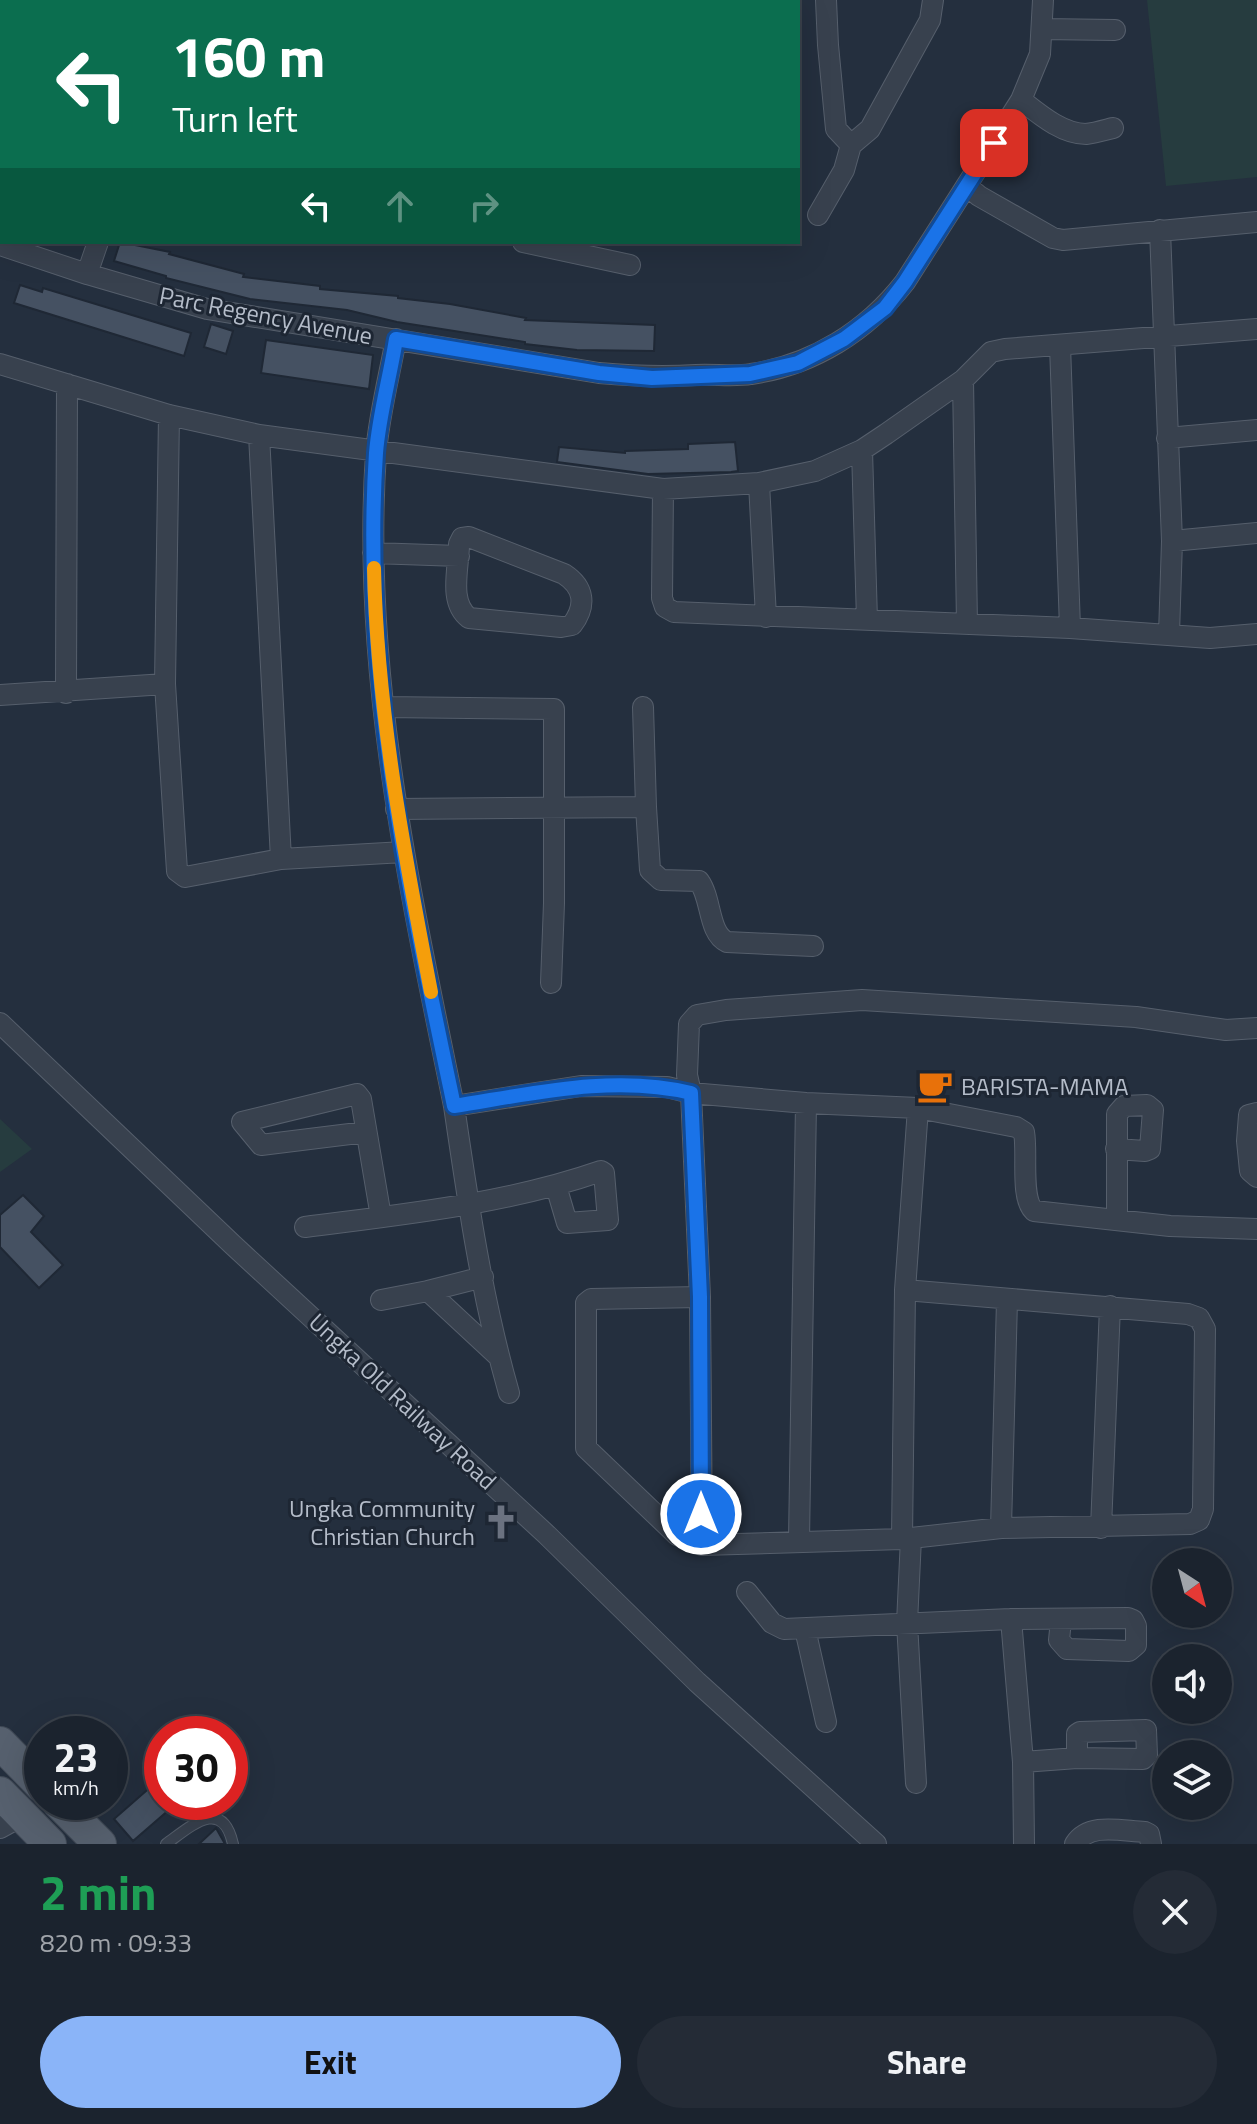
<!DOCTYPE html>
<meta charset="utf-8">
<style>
:root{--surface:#1b232e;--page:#242b36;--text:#f1f3f6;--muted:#a0a4aa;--line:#39404a;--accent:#8ab4f8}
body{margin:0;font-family:"Titillium Web",sans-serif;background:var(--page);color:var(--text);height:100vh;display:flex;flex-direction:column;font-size:30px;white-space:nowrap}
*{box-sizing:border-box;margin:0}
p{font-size:26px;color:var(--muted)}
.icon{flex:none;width:44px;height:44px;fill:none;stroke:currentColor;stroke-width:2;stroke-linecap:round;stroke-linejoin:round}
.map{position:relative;height:1844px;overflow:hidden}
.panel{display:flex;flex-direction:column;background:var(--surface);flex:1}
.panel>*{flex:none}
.guide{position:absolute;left:0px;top:0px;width:800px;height:244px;box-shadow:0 8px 32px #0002,0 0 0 2px var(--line);background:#0b6e4f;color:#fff;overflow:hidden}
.needle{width:52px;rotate:144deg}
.controls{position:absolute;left:1152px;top:1548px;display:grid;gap:16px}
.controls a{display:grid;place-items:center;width:80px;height:80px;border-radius:50%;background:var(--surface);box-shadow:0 8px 32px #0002,0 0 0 2px var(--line);font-size:40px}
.speed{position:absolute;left:24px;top:1716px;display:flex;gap:16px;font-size:40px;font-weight:700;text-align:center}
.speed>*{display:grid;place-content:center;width:104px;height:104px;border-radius:50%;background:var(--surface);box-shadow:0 8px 32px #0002,0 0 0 2px var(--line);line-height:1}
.speed small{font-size:20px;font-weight:400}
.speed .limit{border:12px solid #d22;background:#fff;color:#111}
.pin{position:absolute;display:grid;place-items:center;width:68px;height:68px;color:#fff;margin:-34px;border-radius:16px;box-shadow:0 4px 12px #0006}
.me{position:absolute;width:88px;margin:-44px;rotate:0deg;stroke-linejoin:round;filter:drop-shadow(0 0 6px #0008)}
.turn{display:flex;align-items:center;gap:28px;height:168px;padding:0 40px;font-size:36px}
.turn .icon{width:104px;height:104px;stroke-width:2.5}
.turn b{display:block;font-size:56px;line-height:68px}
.lanes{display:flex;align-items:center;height:76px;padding:0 40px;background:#0003;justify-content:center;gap:40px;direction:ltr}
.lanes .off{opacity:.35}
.round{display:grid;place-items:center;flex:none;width:84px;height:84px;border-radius:42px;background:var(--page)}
.head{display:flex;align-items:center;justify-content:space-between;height:136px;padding:0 40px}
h1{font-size:48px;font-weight:700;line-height:60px;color:#1e9e55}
.action{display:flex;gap:16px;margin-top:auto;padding:16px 40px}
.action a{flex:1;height:92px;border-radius:48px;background:var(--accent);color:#111;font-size:32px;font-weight:700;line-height:92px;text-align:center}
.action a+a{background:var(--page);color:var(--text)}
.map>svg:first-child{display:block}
.green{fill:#263c3f}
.building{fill:#455162;stroke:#1f2835;stroke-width:2}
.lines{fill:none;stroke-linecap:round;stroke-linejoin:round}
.service-casing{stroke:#565f6c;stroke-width:12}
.minor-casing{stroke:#565f6c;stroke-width:22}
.primary-casing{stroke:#414a57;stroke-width:34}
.service{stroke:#38414e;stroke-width:10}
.minor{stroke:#38414e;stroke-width:20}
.primary{stroke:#56606e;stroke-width:32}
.route-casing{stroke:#114b97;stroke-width:20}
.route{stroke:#1a73e8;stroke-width:14}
.slow{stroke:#f59e0b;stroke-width:14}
.labels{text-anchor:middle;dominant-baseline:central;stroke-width:6;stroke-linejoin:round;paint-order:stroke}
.street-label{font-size:24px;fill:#b4bcc9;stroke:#1d2633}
.poi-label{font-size:24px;fill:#b4bcc9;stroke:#1d2633;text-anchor:start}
</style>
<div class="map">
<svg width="1257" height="1844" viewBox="0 0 1257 1844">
<rect width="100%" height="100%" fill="#242f3e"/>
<path class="green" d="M1147 0H1257V177L1166 186Z
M0 1119 32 1149 0 1172Z"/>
<path class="building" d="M120 242 170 252 169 254 244 274 243 277 320 286V289L398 296V298L450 304 526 318 525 320 655 325 654 351 577 350 525 344V342L397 322 347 310 250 299 166 278V276L114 261Z
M20 285 42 292 43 288 191 333 184 356 14 303Z
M211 324 233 331 226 354 204 347Z
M266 340 373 355 369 389 261 373Z
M735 442 738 471 731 472 648 474 557 462 559 447 625 453V451L688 449V444Z
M23 1195 44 1216 31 1232 63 1265 39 1288 0 1247V1215Z
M162 1777V1802H178L133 1841 114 1819Z
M216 1828 225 1844H199Z"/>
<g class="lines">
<g class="service-casing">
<path id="service" d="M166 1844C190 1827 222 1796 233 1844"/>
</g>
<g class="minor-casing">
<path id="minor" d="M6 0V2
M113 0V2
M219 0 220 2
M302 0V2
M374 0V2
M826 0 828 45 836 129 851 145
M1042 29 1115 30
M1021 100C1039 114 1062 134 1086 134 1095 133 1105 130 1113 128
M0 119 2 120
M967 186 979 196 1053 238 1063 240 1257 222
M818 215 844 170 851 145 870 129 930 20 933 0
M1160 230 1172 541 1169 634
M523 242 630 265
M0 245 87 274 207 309 599 373C633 376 662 377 696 375 715 374 734 377 751 374 813 365 867 331 905 282L1021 100 1040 54 1043 0
M87 274 98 242
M396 339C389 377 379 415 376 453 361 673 410 891 454 1106L581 1086 667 1087 691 1093 806 1103 918 1108 1016 1127 1024 1132C1028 1153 1020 1198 1034 1211L1170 1226 1257 1229
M1060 345 1070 628
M0 364 169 415 259 435 663 489 759 483 815 471 862 450 886 434 963 380 991 352 1005 349 1257 329
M963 380 967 624
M169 415 165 684 177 871 185 877 281 859 404 852
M259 435 281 859
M1167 438 1257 430
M862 450 867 620
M759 483 766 617
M663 489 662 598 665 607 674 612 1070 628 1210 638 1257 634
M469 537 564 574C584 587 587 605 572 625L561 627 469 618C448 602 459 568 459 544L462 538Z
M1172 541 1257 533
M373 553 459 556
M66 693 67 384
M0 695 165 684
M384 707 554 709V903L551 983
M643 707 646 807
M396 809 646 807 650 870 661 880 699 881C712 899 708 933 727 942L813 946
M0 1023 233 1245 547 1535 697 1682 876 1844
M454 1106C468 1202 482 1299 509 1393
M1257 1113 1249 1115 1247 1141 1250 1171 1257 1177
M366 1132 261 1145 242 1122 357 1094 361 1099 381 1217
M1116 1149 1145 1151 1150 1149 1153 1110 1147 1105 1124 1106 1117 1114V1219
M305 1227C404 1214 506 1204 601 1171L604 1173 608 1220 567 1223 556 1186
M428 1291 483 1277
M700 1297 591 1299 586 1303V1448L677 1535 702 1545 902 1539 1001 1528 1190 1524 1199 1520 1203 1509 1205 1329 1199 1318 1188 1314 905 1290
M381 1300 428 1291 498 1356
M1001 1528 1007 1300
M1101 1528 1110 1306
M911 1538 907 1623 916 1783
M902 1539 905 1290 918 1108
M799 1540 806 1103
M702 1545 700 1297 691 1093 687 1075 689 1024 697 1015 726 1010 862 1000 1136 1017 1226 1030 1257 1028
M747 1592 772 1623 784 1629 1011 1619 1128 1618 1133 1620 1136 1626V1645L1129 1651 1067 1649 1059 1640 1061 1620
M1011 1619 1023 1762 1024 1844
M805 1629 826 1722
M1023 1762 1077 1758 1143 1759 1147 1755 1146 1730 1080 1732 1077 1734V1758
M0 1828 22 1816
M1075 1844C1089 1822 1121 1831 1145 1832L1149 1834 1151 1844"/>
</g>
<g class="primary-casing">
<path id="primary" d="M0 1743 42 1786
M0 1793 50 1844
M58 1802 100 1844"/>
</g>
<use href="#service" class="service"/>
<use href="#minor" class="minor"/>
<use href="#primary" class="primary"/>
</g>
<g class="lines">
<g class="route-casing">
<path id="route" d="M701 1514 700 1297 691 1093C614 1074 531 1094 454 1106 409 892 361 673 376 453 379 415 390 377 396 339L599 373 652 378 750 374 798 363 844 339 885 308 905 282 994 143"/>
</g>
<use href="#route" class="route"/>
<path class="slow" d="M374 568C377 712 404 852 431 992"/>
</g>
<defs>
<g id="cafe-bare" transform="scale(2.76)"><path d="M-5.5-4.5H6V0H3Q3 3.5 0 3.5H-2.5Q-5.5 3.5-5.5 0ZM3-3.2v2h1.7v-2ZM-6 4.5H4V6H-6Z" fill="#e8710a" stroke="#1d2633" stroke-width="2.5" paint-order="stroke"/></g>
<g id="church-bare" transform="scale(2.76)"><path d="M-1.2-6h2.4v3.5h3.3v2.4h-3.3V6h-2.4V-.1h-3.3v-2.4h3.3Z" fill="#6b7280" stroke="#1d2633" stroke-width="2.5" paint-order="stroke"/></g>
</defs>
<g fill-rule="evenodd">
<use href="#cafe-bare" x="935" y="1086"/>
<use href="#church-bare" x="501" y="1522"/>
</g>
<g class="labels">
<g class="street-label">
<text transform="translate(266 315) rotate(11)">Parc Regency Avenue</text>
<text transform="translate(403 1401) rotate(43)">Ungka Old Railway Road</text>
</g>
<g class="poi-label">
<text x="961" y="1086">BARISTA-MAMA</text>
<text x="475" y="1508" text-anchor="end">Ungka Community<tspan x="475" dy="28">Christian Church</tspan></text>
</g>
</g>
</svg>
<div class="controls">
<a><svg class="needle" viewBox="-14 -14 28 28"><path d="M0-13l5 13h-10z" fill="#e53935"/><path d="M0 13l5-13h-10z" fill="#a0a4aa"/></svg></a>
<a><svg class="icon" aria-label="sound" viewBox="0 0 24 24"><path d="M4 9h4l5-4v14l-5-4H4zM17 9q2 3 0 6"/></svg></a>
<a><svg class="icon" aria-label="layers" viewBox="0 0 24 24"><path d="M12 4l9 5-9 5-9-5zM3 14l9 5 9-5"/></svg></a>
</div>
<div class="speed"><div>23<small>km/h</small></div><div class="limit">30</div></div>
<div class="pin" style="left:994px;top:143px;background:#d93025"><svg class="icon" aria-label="arrive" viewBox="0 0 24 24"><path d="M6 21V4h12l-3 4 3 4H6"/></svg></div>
<svg class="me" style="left:701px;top:1514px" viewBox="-20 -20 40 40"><circle r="17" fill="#1a73e8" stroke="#fff" stroke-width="3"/><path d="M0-11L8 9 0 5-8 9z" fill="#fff"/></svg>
<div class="guide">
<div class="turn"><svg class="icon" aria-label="left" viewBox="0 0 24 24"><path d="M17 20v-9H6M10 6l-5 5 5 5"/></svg><div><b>160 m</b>Turn left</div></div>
<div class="lanes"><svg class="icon" aria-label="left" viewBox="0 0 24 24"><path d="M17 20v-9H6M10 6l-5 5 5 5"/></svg><svg class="icon off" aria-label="ahead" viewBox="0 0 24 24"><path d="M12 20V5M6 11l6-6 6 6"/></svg><svg class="icon off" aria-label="right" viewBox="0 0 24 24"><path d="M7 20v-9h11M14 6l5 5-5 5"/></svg></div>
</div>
</div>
<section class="panel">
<div class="head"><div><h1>2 min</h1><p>820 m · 09:33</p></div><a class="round"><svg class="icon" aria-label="close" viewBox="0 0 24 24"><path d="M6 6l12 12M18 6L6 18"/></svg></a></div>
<div class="action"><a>Exit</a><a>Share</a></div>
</section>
